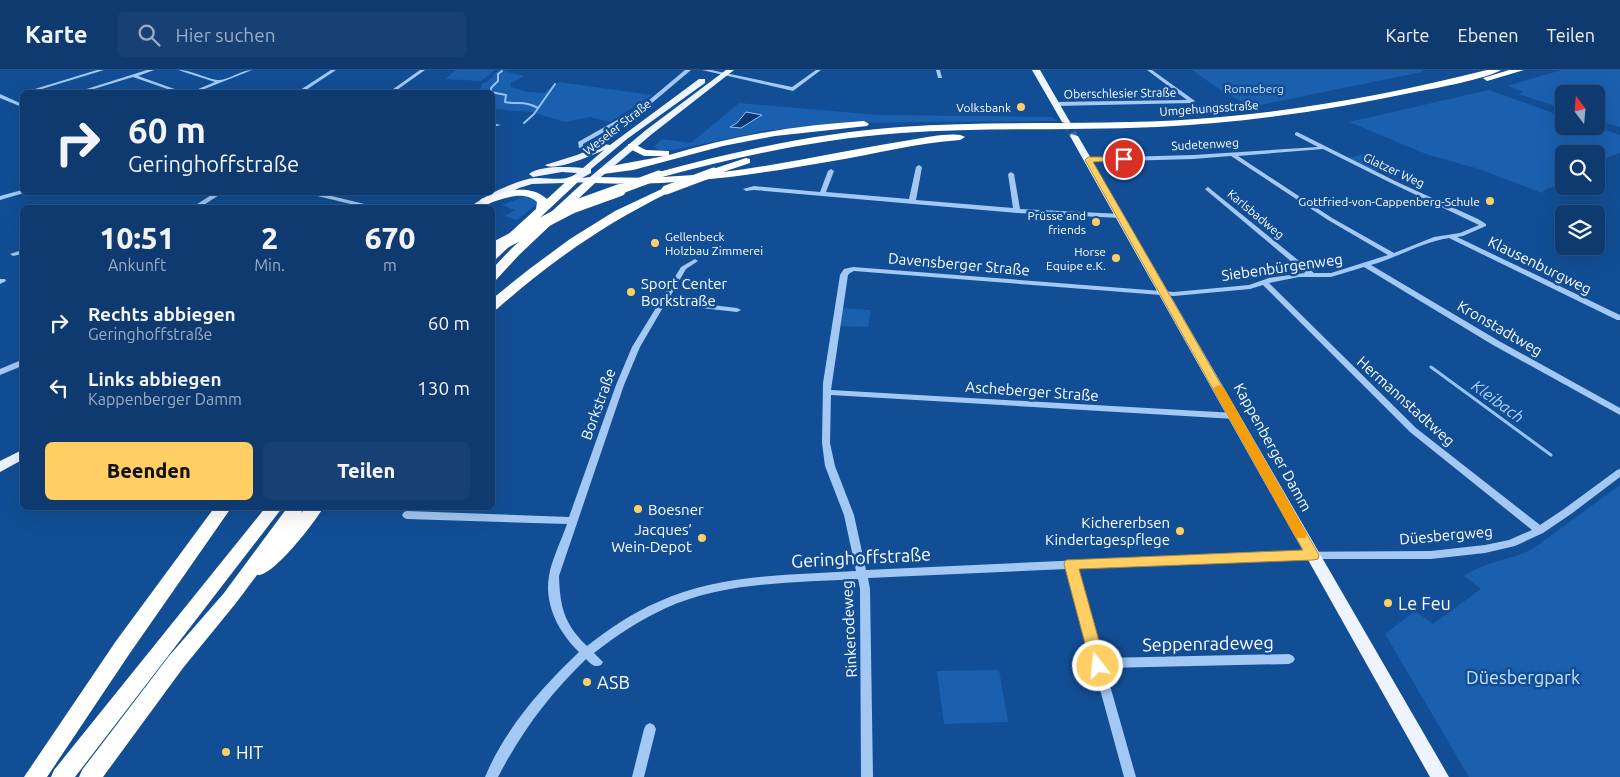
<!DOCTYPE html>
<html lang="de">
<meta charset="utf-8">
<style>
:root{--surface:#0e3a70;--page:#174175;--text:#f1f3f6;--muted:#9badc3;--line:#2e5483;--accent:#ffcf63}
body{margin:0;font-family:Ubuntu,sans-serif;background:var(--page);color:var(--text);height:100vh;display:flex;flex-direction:column;font-size:19px;white-space:nowrap}
*{box-sizing:border-box;margin:0}
p{font-size:16px;color:var(--muted)}
.icon{flex:none;width:28px;height:28px;fill:none;stroke:currentColor;stroke-width:2;stroke-linecap:round;stroke-linejoin:round}
.map{position:relative;flex:1;overflow:hidden}
.panel{position:absolute;left:20px;top:135px;width:475px;height:305px;display:flex;flex-direction:column;background:var(--surface);border-radius:8px;box-shadow:0 5px 20px #0002,0 0 0 1px var(--line)}
.panel>*{flex:none}
.top-card{position:absolute;left:20px;top:20px;width:475px;height:105px;border-radius:8px;box-shadow:0 5px 20px #0002,0 0 0 1px var(--line);background:#0e3a70;color:var(--text);overflow:hidden}
.needle{width:32px;rotate:344deg}
.buttons{position:absolute;left:1555px;top:15px;display:grid;gap:10px}
.buttons a{display:grid;place-items:center;width:50px;height:50px;border-radius:8px;background:var(--surface);box-shadow:0 5px 20px #0002,0 0 0 1px var(--line);font-size:25px}
.pin{position:absolute;display:grid;place-items:center;width:42px;height:42px;color:#fff;margin:-21px;border:2px solid #fff;border-radius:50%;box-shadow:0 1px 5px #0007}
.me{position:absolute;width:55px;margin:-28px;rotate:344deg;stroke-linejoin:round;filter:drop-shadow(0 0 4px #0008)}
.turn{display:flex;align-items:center;gap:18px;height:105px;padding:0 25px;font-size:22px}
.turn .icon{width:65px;height:65px;stroke-width:2.5}
.turn b{display:block;font-size:35px;line-height:42px}
.eta{display:flex;justify-content:space-evenly;align-items:center;height:85px;text-align:center}
.eta b{font-size:30px;font-weight:800;line-height:35px}
.action{display:flex;gap:10px;margin-top:auto;padding:10px 25px}
.action a{flex:1;height:58px;border-radius:8px;background:var(--accent);color:#111;font-size:20px;font-weight:800;line-height:58px;text-align:center}
.action a+a{background:var(--page);color:var(--text)}
ul{padding:0;list-style:none}
li{display:flex;align-items:center;gap:15px;height:65px;padding:0 25px}
li div{flex:1}
li b{display:block;font-size:19px}
li em{font-style:normal}
header{display:flex;align-items:center;gap:30px;box-sizing:border-box;height:70px;padding:0 25px;background:var(--surface);border-bottom:1px solid var(--line)}
header strong{font-size:24px}
nav{display:flex;gap:28px;margin-inline-start:auto;font-size:18px}
.search{width:350px;height:45px;background:var(--page);display:flex;align-items:center;gap:12px;box-sizing:border-box;padding:0 18px;border-radius:8px;color:var(--muted);font-size:19px}
.map>svg:first-child{display:block}
.green{fill:#1a60af}
.water{fill:#0b3871;stroke:#94c3f6}
.lines{fill:none;stroke-linecap:round;stroke-linejoin:round}
.stream-far1{stroke:#94c3f6;stroke-width:2}
.stream{stroke:#94c3f6;stroke-width:3}
.major-tunnel{stroke:#3669a5;stroke-width:8;stroke-dasharray:8 4;stroke-linecap:butt}
.minor{fill:#a2c8f3;fill-rule:evenodd}
.major{fill:#edf4ff;fill-rule:evenodd}
.highway{fill:#fff;fill-rule:evenodd}
.highway-bridge-far1{stroke:#fff;stroke-width:9}
.highway-bridge{stroke:#fff;stroke-width:12}
.route{fill:#ffcf63;stroke:#a68740}
.slow{fill:#f59e0b}
.poi-dot{fill:#ffcf63;stroke:#124e95;stroke-width:2}
.labels{text-anchor:middle;dominant-baseline:central;stroke-width:5;stroke-linejoin:round;paint-order:stroke}
.far-park-label{font-size:12px;fill:#c9e2fd;stroke:#124e95}
.far-street-label{font-size:12px;fill:#fff;stroke:#124e95}
.far-poi-label{font-size:12px;fill:#fff;stroke:#124e95;text-anchor:end}
.street-label{font-size:15px;fill:#fff;stroke:#124e95}
.poi-label{font-size:15px;fill:#fff;stroke:#124e95;text-anchor:start}
.water-label{font-size:16px;font-style:italic;fill:#aed2f9;stroke:#124e95}
.near-street-label{font-size:18px;fill:#fff;stroke:#124e95}
.near-poi-label{font-size:18px;fill:#fff;stroke:#124e95;text-anchor:start}
.near-park-label{font-size:18px;fill:#c9e2fd;stroke:#124e95}
</style>
<header>
<strong>Karte</strong>
<div class="search"><svg class="icon" aria-label="search" viewBox="0 0 24 24"><circle cx="10" cy="10" r="6"/><path d="M15 15l6 6"/></svg>Hier suchen</div>
<nav><a>Karte</a><a>Ebenen</a><a>Teilen</a></nav>
</header>
<div class="map">
<svg width="1620" height="707" viewBox="0 0 1620 707">
<rect width="100%" height="100%" fill="#124e95"/>
<path class="green" d="M456 0H495L481 11 445 9Z
M500 0 524 6 511 13V17L527 22 544 23 559 12 652 25 610 52 590 47 566 52 531 42 493 39 492 22H471L481 18 482 14 489 11V9L493 8V5Z
M1192 0H1422V2L1251 37 1219 19Z
M1562 0H1620V57L1596 50V24H1564V39L1519 24 1524 22 1507 16Z
M1489 20 1564 47V56H1593L1620 65V83L1596 91V84H1564V114L1546 119 1542 123 1479 99 1426 84 1349 52Z
M739 33 879 45 1052 47 1057 51 835 53 764 61 674 80H659L654 77 662 69 691 73Z
M1368 83 1393 95 1375 101 1348 88Z
M528 125 536 129 538 133 517 150 505 146 515 140 502 135Z
M843 238 871 240 868 257 840 256Z
M1620 415V707H1469L1385 564 1415 541 1433 554 1481 519 1464 506C1487 490 1511 491 1534 478Z
M999 600 1008 652 944 654 937 601Z"/>
<path class="water" d="M746 42 762 45 741 58 730 57 737 53Z"/>
<g class="lines">
<path class="stream-far1" d="M502 1 498 4V11L491 18V22L506 25 505 32C520 35 523 30 538 38
M524 53 534 44 555 14"/>
<path class="stream" d="M1431 297 1551 385"/>
<path class="major-tunnel" d="M1066 52 1074 66"/>
<path class="minor" d="M97 0H104L32 22H25Z
M147 0H154L138 6 183 22H176L133 7 84 22H77Z
M178 0C192 0 204 8 217 10 227 11 241 0 252 0L197 22H191L215 12Z
M331 0H336L303 22H297Z
M420 0H425L394 22H389Z
M685 0H691L646 38 583 74V78H579L578 72 642 36Z
M702 0H711L792 17 816 0H821L793 21Z
M936 0H940L942 8H938Z
M1147 0H1152L1195 31 1192 33 1055 36 1052 34 1055 32 1187 30Z
M454 20 456 22H450L451 21Z
M0 24 22 34V37L0 28Z
M492 53 501 55 492 57Z
M1297 62 1395 111 1478 149 1486 154V156L1463 166 1457 167 1620 245V250H1617L1449 168C1422 172 1397 188 1371 195L1499 271 1620 338V345L1493 275 1364 197 1331 207H1299L1269 213 1416 358 1540 455 1564 439 1617 400 1620 399V407L1571 444 1543 463 1515 476 1485 483 1431 489H1274L1077 498 1103 588 1289 584 1293 586 1295 589 1293 592 1289 594 1105 598 1136 707H1124L1067 499 868 508 870 519 873 707H861L860 519 858 509C794 513 725 511 666 538 640 550 617 565 594 583L603 592 601 595C594 598 591 594 586 589 549 625 522 661 498 707H485C505 659 541 618 579 582 559 563 544 535 549 506 551 491 562 469 567 454L407 449 404 448 402 445 404 442 407 441 569 447 616 315 632 277 681 197 695 189 698 191 686 199 668 230 737 238 741 240 737 242 665 234 640 277 624 315 559 506C560 537 564 554 587 576 609 559 632 543 658 532 720 504 790 505 856 501L844 445 825 396 822 373 823 313 840 205 844 199 853 197 1174 222 1249 215 1269 208 1305 203 1206 120 1205 119 1208 117 1314 203H1331L1388 185 1328 150 1231 86 1193 89 1088 92 1085 90 1088 88 1193 85 1318 77 1295 65V63ZM1323 79 1391 113 1479 155 1460 163 1434 167 1394 183 1332 148 1238 86ZM854 201 1174 226 1250 219 1263 215 1410 362 1532 460 1509 470 1485 475 1431 481 1257 482 866 500 854 445 835 396 830 373 831 325 1235 349 1239 346 1235 343 831 320 848 205 850 203Z
M919 95 922 97 916 130 1013 138 1008 104 1011 102 1014 104 1020 139 1121 144 1124 146 1121 148 1017 143 754 120 746 121 743 119 754 116 820 122 828 101 831 99 834 101 826 122 909 129 916 97Z
M22 120 24 123 0 130V126Z
M133 122H141L135 126 132 124Z
M216 122H224L199 138H191Z
M301 122H315L381 138H367Z
M22 180V184L13 186 10 184Z
M0 209H5L6 211 0 214Z
M19 291H22V296L0 305V299Z
M650 653 654 655 656 659 644 707H632L644 659 646 655Z"/>
<path class="major" d="M726 0H734L652 64 595 112 532 114 519 118 481 138H469C482 127 511 113 528 109 544 105 564 114 577 103L562 102 533 107 529 104C541 95 568 97 583 98L604 80C593 85 554 102 545 95L577 85 603 74 610 75 699 9H705V13L627 69 591 99V103L582 108 590 107 646 60Z
M1032 0H1040L1070 52 1069 54 1062 52Z
M1071 64 1078 66 1449 707H1430L1070 66Z
M22 380V390L0 402V391Z"/>
<path class="highway" d="M1487 0H1501C1489 8 1433 19 1415 22 1330 40 1244 53 1157 57 1071 61 986 57 901 63 819 69 740 86 662 107L710 104V100L746 88 750 89V93L723 102C788 94 852 79 916 69 927 67 958 61 965 67L960 70C917 73 875 84 833 91 753 105 675 117 595 113L519 185 496 210 492 211V199L511 179 588 108 592 107 657 108 654 105 655 103C736 81 817 63 900 57 998 50 1097 56 1196 49 1294 42 1391 24 1487 0Z
M1509 0H1524L1487 11 1483 8Z
M864 51 869 54 867 56 775 66 723 76 633 100 603 104 598 101C603 96 652 89 664 86H644L628 78V74H634L646 80 669 81V85C733 66 797 55 864 51Z
M575 106 579 107 580 109 579 111 496 189H492V179L536 139 537 132C522 119 502 130 485 134L480 131 481 129C503 122 528 112 547 129L571 107Z
M666 117 671 120 670 122C606 153 550 192 497 239L492 240V229L528 200 570 169 615 141Z
M214 438H231L130 583 47 707H24L116 571Z
M265 438H282L75 707H51L54 700Z
M287 438H304L301 443 306 438H323C315 452 272 508 257 505L236 533 183 598 103 707H79L82 700 169 586 224 523Z"/>
<path class="highway-bridge-far1" d="M666 120 714 102
M616 121 659 105"/>
<path class="highway-bridge" d="M492 179 573 137 620 120"/>
</g>
<path class="route" d="M1124 87 1128 89 1127 90 1093 92 1319 485 1318 489 1313 490 1079 499 1106 596 1104 600 1098 602 1093 600 1091 596 1064 494 1066 490 1303 480 1085 90 1088 87Z"/>
<path class="slow" d="M1219 315 1224 318 1305 461 1307 464 1305 468H1296L1213 318Z"/>
<g class="poi-dot">
<circle cx="1021" cy="37" r="5"/>
<circle cx="1490" cy="131" r="5"/>
<circle cx="1096" cy="152" r="5"/>
<circle cx="655" cy="173" r="5"/>
<circle cx="1116" cy="188" r="5"/>
<circle cx="631" cy="222" r="5"/>
<circle cx="638" cy="439" r="5"/>
<circle cx="1180" cy="461" r="5"/>
<circle cx="702" cy="468" r="5"/>
<circle cx="1388" cy="533" r="5"/>
<circle cx="587" cy="612" r="5"/>
<circle cx="226" cy="682" r="5"/>
</g>
<g class="labels">
<g class="far-park-label">
<text x="1254" y="18">Ronneberg</text>
</g>
<g class="far-street-label">
<text transform="translate(1120 23) rotate(-1)">Oberschlesier Straße</text>
<text transform="translate(1209 38) rotate(-4)">Umgehungsstraße</text>
<text transform="translate(617 57) rotate(-38)">Weseler Straße</text>
<text transform="translate(1205 74) rotate(-3)">Sudetenweg</text>
<text transform="translate(1394 100) rotate(25)">Glatzer Weg</text>
<text transform="translate(1256 144) rotate(40)">Karlsbadweg</text>
</g>
<g class="far-poi-label">
<text x="1011" y="37">Volksbank</text>
<text x="1480" y="131">Gottfried-von-Cappenberg-Schule</text>
<text x="1086" y="145">Prüsse and<tspan x="1086" dy="14">friends</tspan></text>
<text x="665" y="166" text-anchor="start">Gellenbeck<tspan x="665" dy="14">Holzbau Zimmerei</tspan></text>
<text x="1106" y="181">Horse<tspan x="1106" dy="14">Equipe e.K.</tspan></text>
</g>
<g class="street-label">
<text transform="translate(959 194) rotate(5)">Davensberger Straße</text>
<text transform="translate(1540 195) rotate(26)">Klausenburgweg</text>
<text transform="translate(1282 197) rotate(-8)">Siebenbürgenweg</text>
<text transform="translate(1500 258) rotate(30)">Kronstadtweg</text>
<text transform="translate(1032 321) rotate(4)">Ascheberger Straße</text>
<text transform="translate(1406 331) rotate(42)">Hermannstadtweg</text>
<text transform="translate(598 334) rotate(-70)">Borkstraße</text>
<text transform="translate(1273 377) rotate(61)">Kappenberger Damm</text>
<text transform="translate(1446 465) rotate(-5)">Düesbergweg</text>
<text transform="translate(849 559) rotate(-93)">Rinkerodeweg</text>
</g>
<g class="poi-label">
<text x="641" y="213">Sport Center<tspan x="641" dy="17">Borkstraße</tspan></text>
<text x="648" y="439">Boesner</text>
<text x="1170" y="452" text-anchor="end">Kichererbsen<tspan x="1170" dy="17">Kindertagespflege</tspan></text>
<text x="692" y="459" text-anchor="end">Jacques’<tspan x="692" dy="17">Wein-Depot</tspan></text>
</g>
<g class="water-label">
<text transform="translate(1498 331) rotate(36)">Kleibach</text>
</g>
<g class="near-street-label">
<text transform="translate(861 487) rotate(-3)">Geringhoffstraße</text>
<text transform="translate(1208 573) rotate(-1)">Seppenradeweg</text>
</g>
<g class="near-poi-label">
<text x="1398" y="533">Le Feu</text>
<text x="597" y="612">ASB</text>
<text x="236" y="682">HIT</text>
</g>
<g class="near-park-label">
<text x="1523" y="607">Düesbergpark</text>
</g>
</g>
</svg>
<div class="buttons">
<a><svg class="needle" viewBox="-14 -14 28 28"><path d="M0-13l5 13h-10z" fill="#e53935"/><path d="M0 13l5-13h-10z" fill="#9badc3"/></svg></a>
<a><svg class="icon" aria-label="search" viewBox="0 0 24 24"><circle cx="10" cy="10" r="6"/><path d="M15 15l6 6"/></svg></a>
<a><svg class="icon" aria-label="layers" viewBox="0 0 24 24"><path d="M12 4l9 5-9 5-9-5zM3 14l9 5 9-5"/></svg></a>
</div>
<div class="pin" style="left:1124px;top:89px;background:#d93025"><svg class="icon" aria-label="arrive" viewBox="0 0 24 24"><path d="M6 21V4h12l-3 4 3 4H6"/></svg></div>
<svg class="me" style="left:1098px;top:596px" viewBox="-20 -20 40 40"><circle r="17" fill="#ffcf63" stroke="#fff" stroke-width="3"/><path d="M0-11L8 9 0 5-8 9z" fill="#fff"/></svg>
<div class="top-card">
<div class="turn"><svg class="icon" aria-label="right" viewBox="0 0 24 24"><path d="M7 20v-9h11M14 6l5 5-5 5"/></svg><div><b>60 m</b>Geringhoffstraße</div></div>
</div>
<section class="panel">
<div class="eta">
<div><b>10:51</b><p>Ankunft</p></div>
<div><b>2</b><p>Min.</p></div>
<div><b>670</b><p>m</p></div>
</div>
<ul>
<li><svg class="icon" aria-label="right" viewBox="0 0 24 24"><path d="M7 20v-9h11M14 6l5 5-5 5"/></svg><div><b>Rechts abbiegen</b><p>Geringhoffstraße</p></div><em>60 m</em></li>
<li><svg class="icon" aria-label="left" viewBox="0 0 24 24"><path d="M17 20v-9H6M10 6l-5 5 5 5"/></svg><div><b>Links abbiegen</b><p>Kappenberger Damm</p></div><em>130 m</em></li>
</ul>
<div class="action"><a>Beenden</a><a>Teilen</a></div>
</section>
</div>
